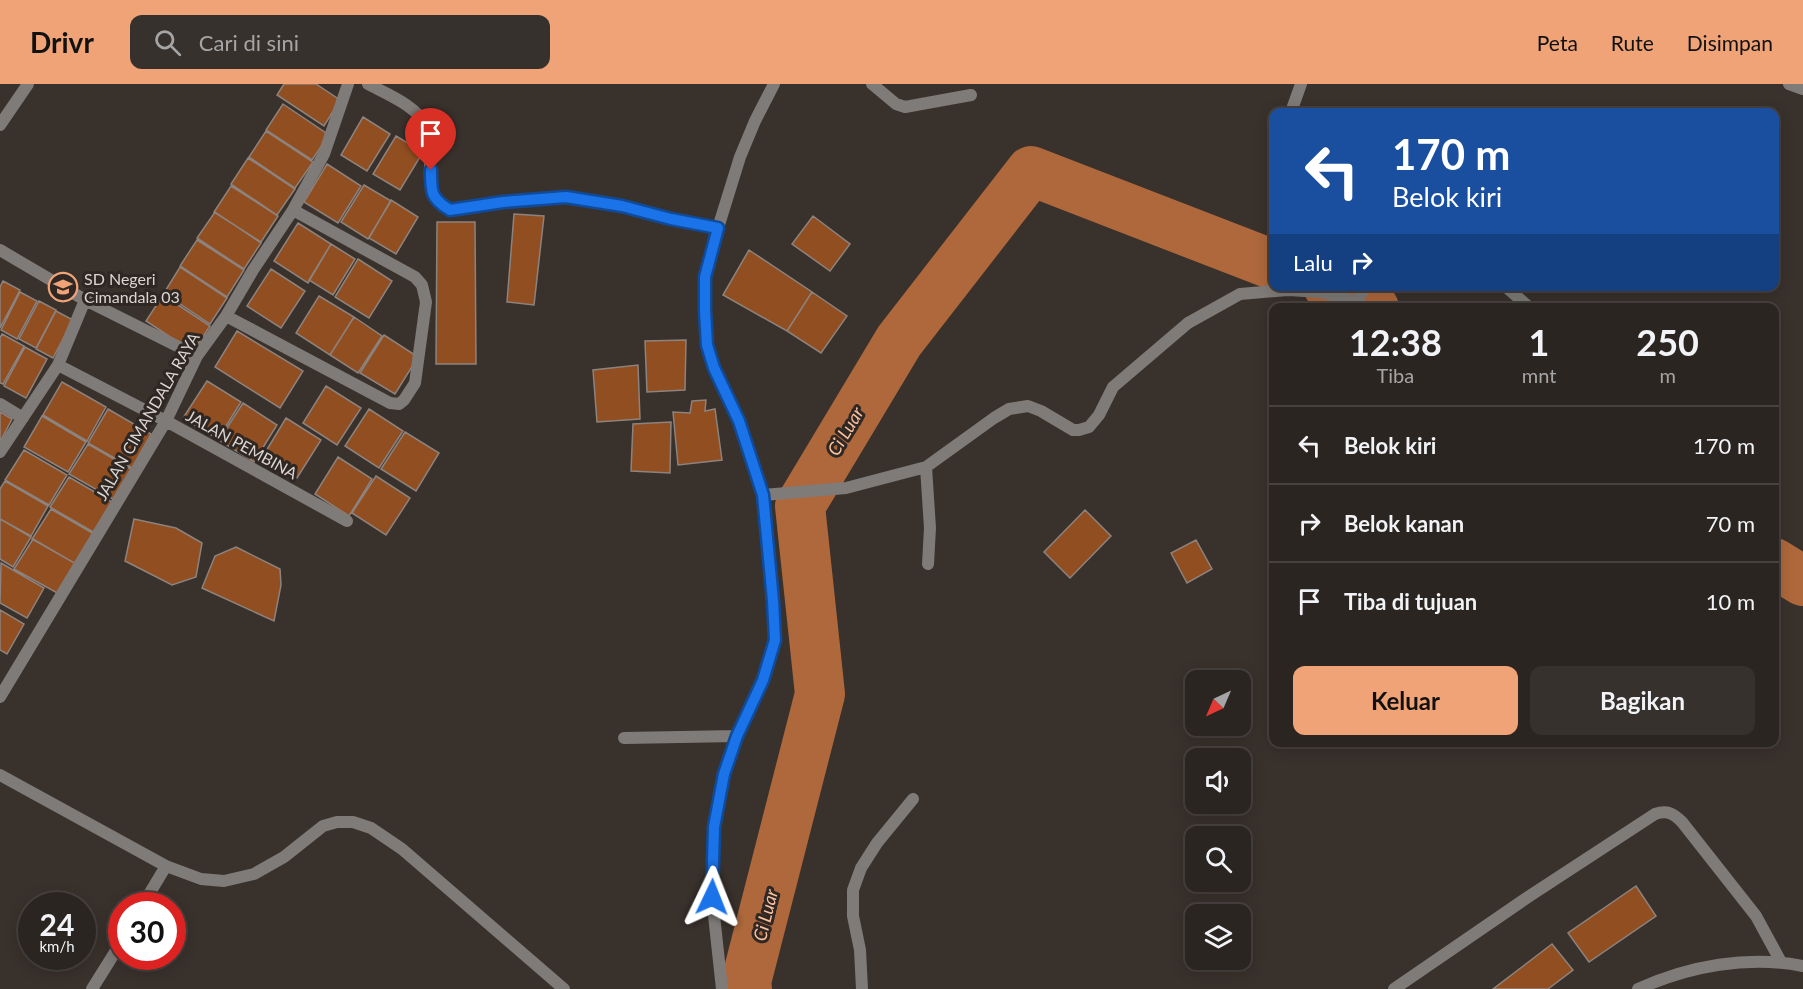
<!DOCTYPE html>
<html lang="id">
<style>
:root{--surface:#2b2521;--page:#37312e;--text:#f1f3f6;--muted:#a6a5a5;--line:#47423f;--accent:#efa377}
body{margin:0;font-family:Lato,sans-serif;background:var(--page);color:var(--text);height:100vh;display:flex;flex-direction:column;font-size:22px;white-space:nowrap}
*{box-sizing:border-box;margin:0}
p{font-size:20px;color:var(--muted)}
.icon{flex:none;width:33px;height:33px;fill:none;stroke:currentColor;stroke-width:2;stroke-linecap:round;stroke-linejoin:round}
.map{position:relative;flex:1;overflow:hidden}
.details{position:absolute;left:1269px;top:219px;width:510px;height:444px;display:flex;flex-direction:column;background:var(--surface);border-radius:12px;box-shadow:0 3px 15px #0003,0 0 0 2px var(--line)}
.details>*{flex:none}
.banner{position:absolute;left:1269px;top:24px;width:510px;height:183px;border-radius:12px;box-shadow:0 3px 15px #0003,0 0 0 2px var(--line);background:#1a4fa0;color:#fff;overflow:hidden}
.needle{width:39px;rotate:224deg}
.controls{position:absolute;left:1185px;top:586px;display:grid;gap:12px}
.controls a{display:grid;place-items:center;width:66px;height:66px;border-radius:12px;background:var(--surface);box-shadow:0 3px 15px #0003,0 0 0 2px var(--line);font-size:30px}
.speed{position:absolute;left:18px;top:808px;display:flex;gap:12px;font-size:30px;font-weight:700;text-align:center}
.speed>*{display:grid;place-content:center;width:78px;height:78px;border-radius:50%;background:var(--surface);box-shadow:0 3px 15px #0003,0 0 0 2px var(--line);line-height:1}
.speed small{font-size:15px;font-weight:400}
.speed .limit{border:9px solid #d22;background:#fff;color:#111}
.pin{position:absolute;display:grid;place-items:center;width:51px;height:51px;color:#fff;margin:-62px -26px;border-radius:50% 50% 50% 0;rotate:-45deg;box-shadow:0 0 6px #0007}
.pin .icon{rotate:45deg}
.me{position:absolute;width:66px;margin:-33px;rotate:2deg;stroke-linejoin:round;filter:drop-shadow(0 0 4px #0008)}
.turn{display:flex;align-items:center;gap:21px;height:126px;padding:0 24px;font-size:27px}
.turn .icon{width:78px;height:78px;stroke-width:2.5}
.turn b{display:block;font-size:42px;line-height:51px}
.then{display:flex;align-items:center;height:57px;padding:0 24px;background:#0003;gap:12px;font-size:22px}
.eta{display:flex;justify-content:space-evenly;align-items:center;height:102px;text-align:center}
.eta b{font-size:36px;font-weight:700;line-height:42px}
.action{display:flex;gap:12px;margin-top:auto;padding:12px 24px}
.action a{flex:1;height:69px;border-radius:12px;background:var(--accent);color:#111;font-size:24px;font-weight:700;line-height:69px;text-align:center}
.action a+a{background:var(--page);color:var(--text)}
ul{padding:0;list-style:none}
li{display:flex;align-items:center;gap:18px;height:78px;padding:0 24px;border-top:2px solid var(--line)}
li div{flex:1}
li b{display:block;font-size:22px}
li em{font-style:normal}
header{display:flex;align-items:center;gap:36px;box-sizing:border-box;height:84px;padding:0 30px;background:var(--accent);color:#111}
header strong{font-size:28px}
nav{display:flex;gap:33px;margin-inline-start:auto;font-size:21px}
.search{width:420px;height:54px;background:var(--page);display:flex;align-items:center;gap:15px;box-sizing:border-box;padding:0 21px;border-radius:12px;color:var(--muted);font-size:22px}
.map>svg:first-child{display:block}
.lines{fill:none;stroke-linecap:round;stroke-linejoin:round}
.river{stroke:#ae683c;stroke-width:50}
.building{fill:#914e21;stroke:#8d837e;stroke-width:1.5}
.lane{stroke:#7f7b78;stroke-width:12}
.street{stroke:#7f7b78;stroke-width:12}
.route-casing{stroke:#114b97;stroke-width:15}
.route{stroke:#1a73e8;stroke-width:10}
.labels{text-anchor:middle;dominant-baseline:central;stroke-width:6;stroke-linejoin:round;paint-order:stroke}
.poi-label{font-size:16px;fill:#dbd6d3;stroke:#2f2723;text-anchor:start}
.street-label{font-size:16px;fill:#dbd6d3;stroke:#2f2723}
.water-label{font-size:18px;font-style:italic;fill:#fbc09e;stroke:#2f2723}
</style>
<header>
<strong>Drivr</strong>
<div class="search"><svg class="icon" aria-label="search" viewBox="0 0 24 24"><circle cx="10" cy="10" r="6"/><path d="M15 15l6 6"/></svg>Cari di sini</div>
<nav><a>Peta</a><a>Rute</a><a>Disimpan</a></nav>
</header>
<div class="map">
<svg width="1803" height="905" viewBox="0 0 1803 905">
<rect width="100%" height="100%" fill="#39312c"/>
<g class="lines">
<path class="river" d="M1328 202 1361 215 1374 224
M1774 479 1803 497
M747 905 746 898 820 610 800 422 899 257 1031 87 1274 181"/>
</g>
<path class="building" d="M284 0H316L340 16 324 42 277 11Z
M283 20 329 51 312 76 266 46Z
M363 33 390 50 367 87 341 71Z
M266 47 313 78 295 104 249 73Z
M396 52 423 68 400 106 373 90Z
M248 74 295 105 277 131 231 100Z
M327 80 361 102 338 139 304 118Z
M364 101 391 117 368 155 341 138Z
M231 102 278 132 261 158 214 128Z
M391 116 418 133 396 170 369 154Z
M215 128 261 159 244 185 197 154Z
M514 130 544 132 534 221 507 218Z
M813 132 850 160 830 187 792 160Z
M437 138H475L476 280H436Z
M298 139 331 160 308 199 274 177Z
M197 156 244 186 227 213 180 182Z
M331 160 355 175 333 211 309 196Z
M749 166 812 208 787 247 723 211Z
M358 175 392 197 369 234 335 213Z
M180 183 227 214 210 240 164 209Z
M271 185 305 207 281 244 247 222Z
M3 197 20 206 0 244V203Z
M20 208 37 217 17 255 1 246Z
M812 208 847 232 821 269 787 247Z
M163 211 210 242 193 268 146 237Z
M319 212 354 233 330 271 296 249Z
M39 217 56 226 36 264 19 255Z
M56 227 73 236 53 274 36 265Z
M354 233 382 252 358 289 330 271Z
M237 247 303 287 280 324 215 283Z
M2 250 24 262 3 300 0 299V254Z
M384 251 418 273 395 310 360 289Z
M686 256 685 306 647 308 645 257Z
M25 263 47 275 26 314 4 302Z
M638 281 640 335 597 338 593 286Z
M207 297 241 318 218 355 183 334Z
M62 298 106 323 87 357 43 331Z
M326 302 361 324 337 361 303 339Z
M706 316 705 327 715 325 722 376 678 381 673 328 690 329 692 317Z
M243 319 277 341 254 378 219 356Z
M108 325 151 350 132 384 88 359Z
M369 325 403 347 379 384 345 362Z
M0 328 12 335 0 358Z
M42 332 86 358 68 388 24 363Z
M286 334 321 356 297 394 263 372Z
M671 338 670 389 631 387 633 340Z
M405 348 439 369 416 407 381 385Z
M88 360 131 385 113 415 69 390Z
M24 366 67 391 49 421 5 396Z
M338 373 372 395 349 432 315 410Z
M376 392 410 414 386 451 352 429Z
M69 393 112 418 95 449 50 423Z
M5 397 48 422 31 452 0 435V405Z
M51 425 94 450 76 480 32 455Z
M1085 426 1111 452 1070 494 1044 468Z
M0 435 31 453 13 483 0 475Z
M134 435 176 444 202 459 196 493 172 501 125 477Z
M33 455 76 480 59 510 14 485Z
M1196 456 1212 485 1187 499 1171 469Z
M236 463 280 485 281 501 274 537 202 504 215 472Z
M1 479 44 504 27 534 0 519Z
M0 526 24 540 7 570 0 566Z
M1636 802 1656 832 1589 878 1568 849Z
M1552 860 1573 886 1548 905H1493Z"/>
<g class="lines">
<path class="lane" d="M1394 905 1528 813 1655 730C1667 726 1673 729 1682 738L1756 832 1781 878
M1638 905C1689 882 1748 871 1803 882"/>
<path class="street" d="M368 0C389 11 417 22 428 44 430 48 430 54 430 58 433 87 420 108 450 126L503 118 566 113 622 122 671 135 718 144
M872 0 896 20 905 23 971 11
M1789 0 1803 5
M1291 28 1301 0
M0 41 28 0
M0 166 85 216 197 272
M1505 202 1530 224
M226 232 390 319 399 320 404 316 415 299 426 218 422 201 415 193 293 126
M58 281 166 337 347 437
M0 320 23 334
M0 368 58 281 85 216
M926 383 930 444 928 480
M763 411 846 404 926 383 994 334 1009 325 1028 322 1041 327 1073 346H1079L1089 343 1099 331 1113 303 1188 239 1240 210 1288 206 1321 208 1357 218 1365 202
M0 613 166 337 197 272 226 232 253 186 293 126 324 70 348 0
M624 654 737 652
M0 691 166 782 201 795 224 797 254 790 284 773 323 742 337 738H353L371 744 402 765 564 905
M142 822 166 782
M92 905 122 857
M722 905 712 813 714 743 724 690 737 652 763 596 775 557 773 517 763 411 739 337 715 284 707 261 705 227V193L718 144 740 73 755 37 774 0
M862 905 860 866 853 832V806L861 784 877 759 913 715"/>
</g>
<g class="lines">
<g class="route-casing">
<path id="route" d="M431 86C431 107 430 114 450 126L503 118 566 113 622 122 671 135 718 144 705 193V227L707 261 714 284 739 337 763 411 773 517 775 556 763 596 737 652 724 690 714 743 712 813"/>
</g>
<use href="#route" class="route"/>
</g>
<defs>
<g id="school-ring" transform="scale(1.5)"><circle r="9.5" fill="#2f2723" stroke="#efa377" stroke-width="1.5"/><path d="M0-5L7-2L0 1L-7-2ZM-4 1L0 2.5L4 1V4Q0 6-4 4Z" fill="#efa377"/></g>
</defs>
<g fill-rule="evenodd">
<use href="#school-ring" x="63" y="203"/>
</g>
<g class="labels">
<g class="poi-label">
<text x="84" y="194">SD Negeri<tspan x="84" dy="18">Cimandala 03</tspan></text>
</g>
<g class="street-label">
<text transform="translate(147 332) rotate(-60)">JALAN CIMANDALA RAYA</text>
<text transform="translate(242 360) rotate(29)">JALAN PEMBINA</text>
</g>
<g class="water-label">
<text transform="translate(845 347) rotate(-59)">Ci Luar</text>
<text transform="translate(765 831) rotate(-76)">Ci Luar</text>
</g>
</g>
</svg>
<div class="controls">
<a><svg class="needle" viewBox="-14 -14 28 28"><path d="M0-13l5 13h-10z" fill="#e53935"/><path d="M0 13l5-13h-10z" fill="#a6a5a5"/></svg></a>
<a><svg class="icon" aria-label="sound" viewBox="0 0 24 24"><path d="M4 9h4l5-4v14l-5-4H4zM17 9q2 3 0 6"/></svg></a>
<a><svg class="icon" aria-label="search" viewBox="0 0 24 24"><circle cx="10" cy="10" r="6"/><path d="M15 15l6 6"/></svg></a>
<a><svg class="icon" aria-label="layers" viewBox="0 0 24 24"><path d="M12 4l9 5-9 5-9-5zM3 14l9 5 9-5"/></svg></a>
</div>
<div class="speed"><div>24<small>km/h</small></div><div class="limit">30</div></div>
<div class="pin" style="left:431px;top:86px;background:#d93025"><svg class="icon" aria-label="arrive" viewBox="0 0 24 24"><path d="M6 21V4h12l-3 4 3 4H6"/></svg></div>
<svg class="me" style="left:712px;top:813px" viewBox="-20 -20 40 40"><path d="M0-17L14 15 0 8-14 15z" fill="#1a73e8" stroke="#fff" stroke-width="4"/></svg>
<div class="banner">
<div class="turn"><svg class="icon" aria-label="left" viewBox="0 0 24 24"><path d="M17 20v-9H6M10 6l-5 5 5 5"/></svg><div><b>170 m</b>Belok kiri</div></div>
<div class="then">Lalu<svg class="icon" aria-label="right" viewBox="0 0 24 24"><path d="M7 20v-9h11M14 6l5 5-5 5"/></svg></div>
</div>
<section class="details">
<div class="eta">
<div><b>12:38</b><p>Tiba</p></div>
<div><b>1</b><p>mnt</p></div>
<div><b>250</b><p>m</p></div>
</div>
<ul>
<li><svg class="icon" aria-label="left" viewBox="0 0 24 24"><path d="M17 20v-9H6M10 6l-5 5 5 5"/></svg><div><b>Belok kiri</b></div><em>170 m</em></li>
<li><svg class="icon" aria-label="right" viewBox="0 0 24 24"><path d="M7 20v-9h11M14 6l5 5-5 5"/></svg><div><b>Belok kanan</b></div><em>70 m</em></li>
<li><svg class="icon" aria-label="arrive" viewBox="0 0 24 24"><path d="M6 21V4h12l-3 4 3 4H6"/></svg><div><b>Tiba di tujuan</b></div><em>10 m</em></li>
</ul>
<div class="action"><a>Keluar</a><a>Bagikan</a></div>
</section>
</div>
